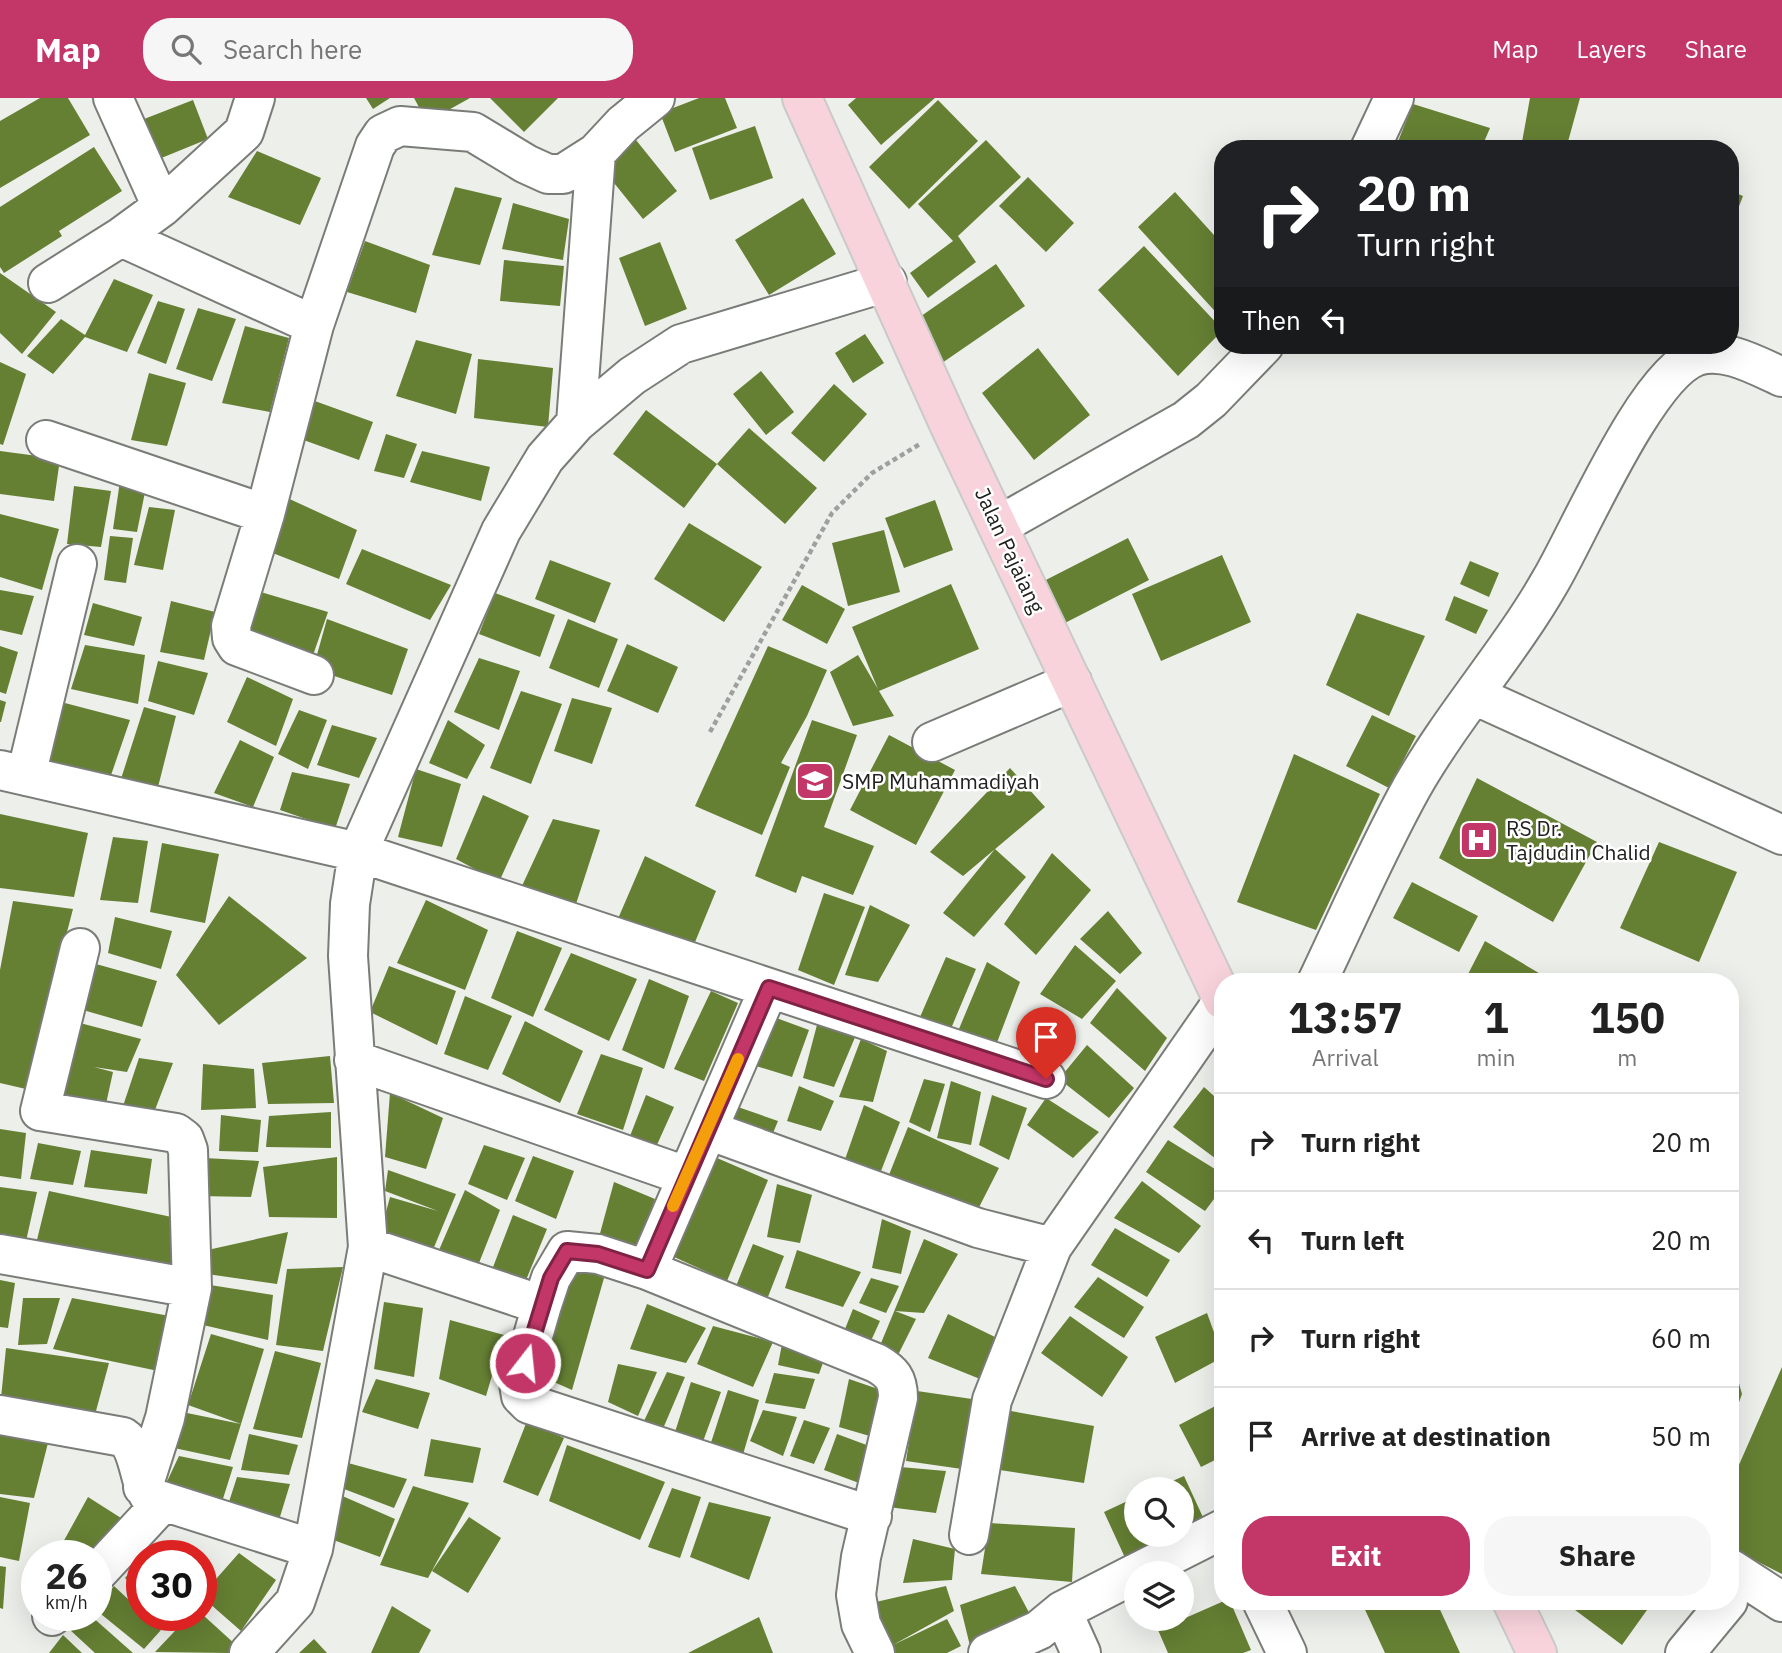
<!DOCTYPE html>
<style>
:root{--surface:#fff;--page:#f6f6f6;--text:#222;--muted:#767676;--line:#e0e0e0;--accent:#c33668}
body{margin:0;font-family:"IBM Plex Sans",sans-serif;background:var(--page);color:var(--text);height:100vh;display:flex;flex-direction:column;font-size:26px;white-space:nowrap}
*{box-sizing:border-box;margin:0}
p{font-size:23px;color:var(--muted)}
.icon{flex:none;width:38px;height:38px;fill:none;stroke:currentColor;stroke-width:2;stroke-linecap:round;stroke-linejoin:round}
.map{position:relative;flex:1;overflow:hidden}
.panel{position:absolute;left:1214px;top:875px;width:525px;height:637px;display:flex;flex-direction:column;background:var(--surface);border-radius:28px;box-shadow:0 7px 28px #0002}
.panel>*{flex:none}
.hud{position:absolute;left:1214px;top:42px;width:525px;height:214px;border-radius:28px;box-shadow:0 7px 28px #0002;background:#202124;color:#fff;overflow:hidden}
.buttons{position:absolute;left:1124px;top:1379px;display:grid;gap:14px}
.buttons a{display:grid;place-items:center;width:70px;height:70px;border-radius:50%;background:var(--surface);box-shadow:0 7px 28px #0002;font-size:35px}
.speed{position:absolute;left:21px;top:1442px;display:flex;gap:14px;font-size:35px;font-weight:700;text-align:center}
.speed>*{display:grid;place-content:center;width:91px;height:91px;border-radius:50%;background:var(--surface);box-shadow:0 7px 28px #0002;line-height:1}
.speed small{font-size:18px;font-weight:400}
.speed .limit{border:10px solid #d22;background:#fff;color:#111}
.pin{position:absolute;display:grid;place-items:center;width:60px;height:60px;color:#fff;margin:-72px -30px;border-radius:50% 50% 50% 0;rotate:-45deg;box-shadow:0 0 7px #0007}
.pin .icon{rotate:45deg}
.me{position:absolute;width:77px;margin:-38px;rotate:16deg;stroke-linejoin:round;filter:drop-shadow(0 0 5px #0008)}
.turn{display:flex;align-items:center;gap:24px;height:147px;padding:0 28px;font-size:32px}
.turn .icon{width:91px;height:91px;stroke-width:2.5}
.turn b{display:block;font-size:49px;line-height:60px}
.then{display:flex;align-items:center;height:66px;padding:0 28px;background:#0003;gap:14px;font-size:26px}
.eta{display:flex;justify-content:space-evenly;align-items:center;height:119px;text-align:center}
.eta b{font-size:42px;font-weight:700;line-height:49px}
.cta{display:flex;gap:14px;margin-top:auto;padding:14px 28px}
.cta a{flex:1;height:80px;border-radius:28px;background:var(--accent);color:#fff;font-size:28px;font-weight:700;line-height:80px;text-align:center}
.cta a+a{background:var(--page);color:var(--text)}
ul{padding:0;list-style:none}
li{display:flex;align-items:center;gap:21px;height:98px;padding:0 28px;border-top:2px solid var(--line)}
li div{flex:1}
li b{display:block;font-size:26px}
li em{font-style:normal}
header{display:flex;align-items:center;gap:42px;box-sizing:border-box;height:98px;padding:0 35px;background:var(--accent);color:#fff}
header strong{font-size:33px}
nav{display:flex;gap:38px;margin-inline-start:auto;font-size:24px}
.search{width:490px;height:63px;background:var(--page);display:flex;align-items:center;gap:18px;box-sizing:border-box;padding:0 24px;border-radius:28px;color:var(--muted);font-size:26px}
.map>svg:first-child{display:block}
.building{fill:#657f33}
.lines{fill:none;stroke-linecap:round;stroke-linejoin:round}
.minor-casing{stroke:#7a7c78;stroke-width:42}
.major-casing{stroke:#cacac9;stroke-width:42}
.path{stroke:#9fa09d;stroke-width:4.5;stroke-dasharray:5 3.5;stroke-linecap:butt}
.minor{stroke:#fff;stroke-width:38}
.major{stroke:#f8d3dc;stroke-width:38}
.route-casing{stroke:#7f2344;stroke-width:18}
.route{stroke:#c33668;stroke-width:12}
.slow{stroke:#f59e0b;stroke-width:12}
.labels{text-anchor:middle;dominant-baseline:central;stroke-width:5;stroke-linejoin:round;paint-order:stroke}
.street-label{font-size:21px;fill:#212120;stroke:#fff}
.poi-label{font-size:21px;fill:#212120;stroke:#fff;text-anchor:start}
</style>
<header>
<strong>Map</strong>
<div class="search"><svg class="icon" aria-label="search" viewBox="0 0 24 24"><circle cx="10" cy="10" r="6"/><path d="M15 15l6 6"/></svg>Search here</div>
<nav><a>Map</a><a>Layers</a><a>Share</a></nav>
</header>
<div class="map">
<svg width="1782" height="1555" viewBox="0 0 1782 1555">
<rect width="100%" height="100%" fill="#edefeb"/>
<path class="building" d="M40 0H68L90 37 0 90V23Z
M366 0H390L373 11Z
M414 0H470L427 24Z
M490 0H558L524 34Z
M699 0H725L737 30 675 54 660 15Z
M856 0H935L881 47 848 7Z
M1530 0H1580L1566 51 1522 44Z
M193 2 208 41 154 63 139 23Z
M938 2 978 43 909 111 869 69Z
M1413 6 1490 30 1481 51H1395Z
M755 28 773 80 710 102 692 50Z
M636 42 677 93 643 121 602 70Z
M986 42 1021 79 958 138 976 164 928 200 910 175 953 143 918 106Z
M94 49 122 93 59 133 62 138 4 175 0 169V109Z
M257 53 321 80 300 127 228 99Z
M1028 79 1074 125 1046 154 999 108Z
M455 89 502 100 480 167 432 157Z
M1731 93 1743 98 1731 129Z
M1175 94 1223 147V222L1138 129Z
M803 100 836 156 769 197 735 142Z
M513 105 569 121 563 162 502 151Z
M365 143 430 167 416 215 347 194Z
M660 144 687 211 645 228 619 160Z
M1144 148 1223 232 1178 278 1098 192Z
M504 162 564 168 560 208 500 203Z
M996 166 1025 208 942 265 914 223Z
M0 175 56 214 22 256 0 235Z
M114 181 153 197 127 254 85 239 53 276 27 258 61 221 85 237Z
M158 203 185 211 166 266 137 255Z
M198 210 236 221 212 283 176 271Z
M245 228 289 240 270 314 222 305Z
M865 236 884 265 853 285 835 255Z
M416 242 472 256 456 316 396 298Z
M1038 250 1090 317 1034 362 982 295Z
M478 261 553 270 548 329 474 320Z
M0 264 26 276 3 347 0 346Z
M761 273 794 314 766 337 733 296Z
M149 275 186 285 167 348 131 342Z
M834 286 867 316 824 364 791 335Z
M312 302 373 324 359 362 298 340Z
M646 312 717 366 684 410 613 356Z
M749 330 817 390 785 426 717 366Z
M386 336 417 346 404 380 374 373Z
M0 353 60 361 54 403 0 396Z
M422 353 490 369 481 403 410 384Z
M120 383 147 384 137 434 113 431Z
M74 388 111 393 101 449 67 446Z
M283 398 357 432 339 481 265 452Z
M935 402 953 452 904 470 885 420Z
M149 409 175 412 163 472 134 467Z
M0 416 59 431 42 492 0 479Z
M689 425 762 469 724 524 654 481Z
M884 432 900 494 848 508 832 445Z
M110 438 133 440 126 485 104 482Z
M1128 440 1149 482 1059 528 1038 486Z
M362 451 451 487 430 522 346 486Z
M1222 457 1251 524 1161 563 1132 496Z
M550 462 611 485 595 525 535 501Z
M1470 463 1499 475 1489 499 1460 486Z
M951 486 979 551 879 593 894 618 853 628 830 574 858 557 878 591 852 529Z
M802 487 845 511 827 546 782 522Z
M0 492 34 498 22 537 0 532Z
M254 492 328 514 312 560 239 535Z
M495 495 555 517 540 559 479 536Z
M1454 498 1488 512 1476 536 1445 522Z
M171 503 215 514 204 562 160 554Z
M93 505 142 519 134 548 84 537Z
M1357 515 1425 538 1389 618 1326 587Z
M327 521 408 551 392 597 313 571Z
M568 521 618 541 599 590 549 570Z
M627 546 678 569 658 615 607 593Z
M85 547 145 557 138 606 71 591Z
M0 548 18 554 6 596 0 594Z
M768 548 827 572 807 618 781 665 790 669 762 737 695 708Z
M479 560 520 573 499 632 454 614Z
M158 563 208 575 194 617 148 603Z
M247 579 293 601 276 648 227 624Z
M521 593 562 606 531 686 490 670Z
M572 600 612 610 592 666 554 653Z
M0 602 6 604 1 624H0Z
M61 604 130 622 109 683 45 664Z
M144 609 176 618 157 693 120 684Z
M299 612 327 622 308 671 278 656Z
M1372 617 1416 638 1389 690 1346 668Z
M448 622 485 647 467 681 429 665Z
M812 622 857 637 824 729 874 748 853 797 802 778 796 795 755 778Z
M332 627 377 640 359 680 317 667Z
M889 637 955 672 916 747 850 712Z
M240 642 274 659 253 709 214 695Z
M1294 656 1380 696 1316 832 1237 804Z
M1010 670 1045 709 963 778 930 754Z
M416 671 461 686 442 749 398 739Z
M292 674 350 686 335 731 280 712Z
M1477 680 1597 744 1553 824 1439 760Z
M483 697 529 718 499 784 456 761Z
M0 716 88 735 74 799 0 790Z
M553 721 600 732 575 809 521 790Z
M113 739 148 743 138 805 100 802Z
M1659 744 1737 774 1699 864 1620 830Z
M162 745 219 756 205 825 150 814Z
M995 751 1026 779 974 839 943 815Z
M1052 755 1091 792 1036 857 1004 826Z
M645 758 716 793 693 849 617 823Z
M1412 784 1478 818 1459 854 1393 820Z
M824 795 865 809 834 887 798 872Z
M229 798 307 860 219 927 176 877Z
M426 802 488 832 465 892 397 865Z
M13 803 73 811 26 991 0 985V872Z
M870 807 910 827 878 884 845 877Z
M1108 813 1142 855 1120 876 1080 841Z
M115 819 172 833 161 871 108 855Z
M517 833 562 850 533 919 491 900Z
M1485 843 1554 884H1464Z
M1075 847 1116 883 1082 921 1040 896Z
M571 855 637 881 609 943 544 912Z
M946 859 976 871 950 933 917 926Z
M987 864 1020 884 993 955 956 938Z
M96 866 157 883 142 929 83 912Z
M389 868 456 893 437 947 370 914Z
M649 881 689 898 664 971 622 952Z
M1117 890 1167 940 1145 973 1090 925Z
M711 893 738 905 704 983 674 971Z
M465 898 512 918 488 972 444 956Z
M771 918 809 932 792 979 753 967Z
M525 923 583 953 560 1005 502 976Z
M818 923 856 937 834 989 803 980Z
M80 925 141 941 127 974 94 969 113 974 106 1006 49 994Z
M861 941 887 953 873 1004 839 999Z
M1087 947 1134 990 1109 1020 1059 981Z
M601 956 643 970 623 1032 577 1016Z
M330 958 334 1005 268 1006 262 965Z
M139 960 173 965 153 1017 123 1008Z
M203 966 254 971 256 1010 201 1012Z
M924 981 945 986 930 1034 909 1024Z
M951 983 981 994 971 1047 937 1040Z
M799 988 834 1003 821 1033 787 1023Z
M1204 989 1223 1006V1066L1173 1029Z
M390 995 443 1020 426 1071 385 1059Z
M646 997 674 1009 656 1049 630 1038Z
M992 997 1027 1010 1009 1062 979 1047Z
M1046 1000 1099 1034 1073 1060 1027 1027Z
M864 1007 900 1024 876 1086 842 1070Z
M735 1008 778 1023 768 1047 726 1031Z
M331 1014V1050L266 1049 269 1018Z
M221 1017 261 1022 258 1054 219 1053Z
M908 1029 999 1070 972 1123 883 1092Z
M0 1031 26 1035 21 1081 0 1078Z
M1168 1042 1223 1076V1089L1205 1113 1146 1074Z
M38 1045 81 1053 73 1087 30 1081Z
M484 1047 525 1060 507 1102 468 1086Z
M91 1052 152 1061 147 1096 84 1089Z
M710 1057 768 1082 727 1183 672 1158Z
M533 1058 574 1073 556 1121 515 1103Z
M337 1059V1120L269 1119 263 1069Z
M204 1060 259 1063 251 1099 198 1098Z
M388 1072 456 1096 430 1159 378 1144 390 1099 438 1113 385 1093Z
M1142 1083 1201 1128 1179 1155 1114 1120Z
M614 1084 655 1101 635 1153 599 1139Z
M777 1086 812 1097 800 1145 767 1139Z
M0 1089 37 1094 26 1143 0 1137Z
M465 1092 500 1112 475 1175 436 1159Z
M49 1093 181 1121 171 1182 33 1158Z
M513 1117 547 1131 524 1187 490 1177Z
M882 1121 911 1133 901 1176 872 1170Z
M1115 1130 1170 1162 1147 1199 1091 1167Z
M288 1134 277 1186 207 1176 203 1153Z
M924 1141 958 1156 924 1215 895 1213 916 1221 898 1257 879 1250Z
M753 1146 784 1158 764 1209 732 1198Z
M797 1152 861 1174 843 1209 785 1190Z
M572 1167 604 1180 572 1292 538 1277Z
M343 1169 323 1253 276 1247 287 1171Z
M1098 1179 1144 1209 1124 1240 1074 1209Z
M871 1180 899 1188 886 1215 859 1205Z
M0 1182 15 1185 8 1230 0 1229Z
M210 1187 273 1197 268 1242 203 1227Z
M23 1200H60L47 1246 18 1247Z
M72 1200 175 1219 168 1275 53 1251Z
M384 1204 423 1210 414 1279 374 1271Z
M647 1206 706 1230 686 1265 630 1251Z
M853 1211 880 1223 870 1245 843 1236Z
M1223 1213V1238L1214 1218Z
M1207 1215 1223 1259 1175 1285 1155 1239Z
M948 1216 997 1240 985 1283 928 1260Z
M1070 1218 1128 1259 1102 1299 1041 1255Z
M450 1222 504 1237 486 1298 439 1281Z
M713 1228 773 1244 753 1289 697 1266Z
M211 1236 264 1251 230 1362 165 1348 182 1314 241 1326 188 1307Z
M782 1246 825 1259 819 1276 778 1267Z
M6 1250 109 1265 93 1324 0 1310Z
M275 1253 321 1265 302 1340 253 1331Z
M1731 1257 1742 1296 1731 1326Z
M618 1266 657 1274 638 1318 608 1304Z
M1782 1269V1476L1731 1450V1385Z
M667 1274 685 1279 662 1333 644 1323Z
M774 1275 815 1281 805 1311 765 1305Z
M376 1281 430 1295 418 1331 362 1314Z
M849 1281 881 1292 873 1339 839 1329Z
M691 1284 721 1294 701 1349 674 1337Z
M728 1292 759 1302 739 1370 707 1357Z
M917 1293 972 1301 962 1371 906 1363Z
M1223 1304V1358L1201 1369 1179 1327Z
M763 1312 797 1319 783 1358 750 1343Z
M1005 1312 1094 1328 1084 1385 993 1371Z
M804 1322 830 1330 814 1366 790 1358Z
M527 1323 564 1340 538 1398 503 1384Z
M0 1334 48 1345 34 1400 0 1396Z
M249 1336 298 1347 289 1377 241 1372Z
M837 1336 872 1349 859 1385 824 1372Z
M431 1341 481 1350 473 1385 424 1378Z
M567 1347 665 1384 640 1442 549 1403Z
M179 1358 233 1369 221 1407 163 1392Z
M348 1365 407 1381 394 1410 344 1391Z
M900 1369 946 1373 936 1415 888 1409Z
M1184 1378 1207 1428 1127 1464 1104 1414 1136 1399V1437H1181V1391H1154Z
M237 1379 290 1386 279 1422 228 1407Z
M413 1388 469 1405 428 1480 380 1467Z
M672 1390 701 1399 680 1460 648 1449Z
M331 1393 395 1421 380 1459 317 1436Z
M0 1399 30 1405 19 1463 0 1459Z
M88 1399 121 1420 97 1458 56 1457Z
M709 1404 771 1419 749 1482 690 1459Z
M469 1419 501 1440 468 1495 432 1473Z
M989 1425 1075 1430 1072 1484 981 1476Z
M913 1441 955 1451 952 1482 903 1485Z
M239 1455 276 1482 241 1533 201 1498Z
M142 1461V1497L125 1480Z
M0 1468 6 1469 3 1511 0 1510Z
M114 1488 161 1532 144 1551 96 1512Z
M946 1488 954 1513 893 1547 947 1521 961 1548 947 1555H882L867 1506Z
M1015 1488 1033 1522 971 1552 960 1507Z
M1224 1503H1230L1251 1552 1243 1555H1168L1158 1532Z
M1361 1503H1436L1460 1555H1385Z
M1563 1503H1650L1652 1505 1622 1547Z
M392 1508 431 1532 419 1555H371Z
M81 1517H90L133 1555H95L69 1531Z
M190 1517H203L236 1547 228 1555 155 1554Z
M759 1519 773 1555H688Z
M63 1537 82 1555H49Z
M314 1541 327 1555H299Z"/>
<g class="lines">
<g class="minor-casing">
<path id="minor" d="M113 0 162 109
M1370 51 1394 0
M121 139 314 227
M48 185 121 139 162 109 244 34 255 0
M576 325 596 55
M46 342 265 416
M998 428 1186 322 1211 302 1264 247
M314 577 237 548 232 540 231 528 265 416 314 227 375 48 383 36 400 28 473 34 526 66 548 76H563L596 55 623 26 655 0
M1474 597 1782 737
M932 644 1072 584
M0 672 358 754 769 890
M26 678 77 466
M80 850 40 1013 176 1035 184 1041 188 1052 192 1190
M1317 884C1348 819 1377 752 1412 689 1453 617 1510 554 1551 482 1580 433 1646 276 1697 258 1725 249 1757 268 1782 279
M354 962 686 1078
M708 1032 978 1130 1052 1149 1223 903
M368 1149 542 1207 519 1286 521 1298 529 1306 872 1418
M0 1156 192 1190 165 1320 143 1389
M542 1207 551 1180 567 1153 598 1156 647 1172
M0 1317 123 1339C140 1350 138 1383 150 1399L313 1451
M969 1437 992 1302 1052 1149
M1731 1471 1782 1504
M1136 1475 1223 1431
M96 1476 162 1405
M1262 1503 1287 1555
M1062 1513 1081 1555
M52 1518 53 1517
M249 1555 295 1504 313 1451 368 1149 348 858 350 806 358 754 501 433 545 360 576 325 632 278 681 246 887 184
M875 1555 861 1526 856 1497 861 1459 898 1300C898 1281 892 1274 876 1265L647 1172 769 890 1046 981
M988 1555 1039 1532 1062 1513 1136 1475
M1685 1555 1728 1503"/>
</g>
<g class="major-casing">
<path id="major" d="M802 0 950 328 1223 902
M1512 1503 1537 1555"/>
</g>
<path class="path" d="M710 634 832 415 872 375 920 346"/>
<use href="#minor" class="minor"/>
<use href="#major" class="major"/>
</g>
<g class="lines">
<g class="route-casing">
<path id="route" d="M525 1265 551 1180 567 1153 598 1156 647 1172 769 890 1046 981"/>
</g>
<use href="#route" class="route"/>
<path class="slow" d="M673 1108 738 961"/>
</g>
<defs>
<g id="school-square" transform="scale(2.0125)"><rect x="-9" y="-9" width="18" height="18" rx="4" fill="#c33668" stroke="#fff"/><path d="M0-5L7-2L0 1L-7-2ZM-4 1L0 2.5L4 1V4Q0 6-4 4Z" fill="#fff"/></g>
<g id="hospital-square" transform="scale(2.0125)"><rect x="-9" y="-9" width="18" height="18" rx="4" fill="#c33668" stroke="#fff"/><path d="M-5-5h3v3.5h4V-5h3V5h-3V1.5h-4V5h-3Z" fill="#fff"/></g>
</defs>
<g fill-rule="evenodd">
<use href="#school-square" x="815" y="683"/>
<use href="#hospital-square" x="1479" y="742"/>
</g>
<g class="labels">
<g class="street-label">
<text transform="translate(1010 452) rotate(65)">Jalan Pajaiang</text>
</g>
<g class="poi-label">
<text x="842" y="683">SMP Muhammadiyah</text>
<text x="1506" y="730">RS Dr.<tspan x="1506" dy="24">Tajdudin Chalid</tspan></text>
</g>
</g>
</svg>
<div class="buttons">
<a><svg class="icon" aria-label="search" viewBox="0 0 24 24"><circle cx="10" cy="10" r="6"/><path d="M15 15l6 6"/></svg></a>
<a><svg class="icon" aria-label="layers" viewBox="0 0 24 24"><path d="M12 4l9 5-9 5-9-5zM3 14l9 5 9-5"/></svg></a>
</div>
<div class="speed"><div>26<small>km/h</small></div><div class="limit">30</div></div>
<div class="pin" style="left:1046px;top:981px;background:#d93025"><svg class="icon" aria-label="arrive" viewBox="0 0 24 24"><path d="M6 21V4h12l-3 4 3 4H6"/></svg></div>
<svg class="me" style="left:525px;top:1265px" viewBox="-20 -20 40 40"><circle r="17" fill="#c33668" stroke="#fff" stroke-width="3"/><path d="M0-11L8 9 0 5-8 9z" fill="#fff"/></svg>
<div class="hud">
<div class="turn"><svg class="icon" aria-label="right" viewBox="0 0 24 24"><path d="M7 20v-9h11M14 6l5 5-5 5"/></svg><div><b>20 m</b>Turn right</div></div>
<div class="then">Then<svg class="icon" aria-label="left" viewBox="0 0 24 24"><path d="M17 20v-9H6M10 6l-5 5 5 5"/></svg></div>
</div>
<section class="panel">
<div class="eta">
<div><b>13:57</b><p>Arrival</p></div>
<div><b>1</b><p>min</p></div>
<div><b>150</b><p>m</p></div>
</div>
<ul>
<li><svg class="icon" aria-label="right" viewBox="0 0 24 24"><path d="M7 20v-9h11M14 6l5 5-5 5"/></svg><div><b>Turn right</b></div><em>20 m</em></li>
<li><svg class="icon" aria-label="left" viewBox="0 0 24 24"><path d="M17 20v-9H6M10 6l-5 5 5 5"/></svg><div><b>Turn left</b></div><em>20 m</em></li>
<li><svg class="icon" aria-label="right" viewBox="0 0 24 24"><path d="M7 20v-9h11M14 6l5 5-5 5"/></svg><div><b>Turn right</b></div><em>60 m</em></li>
<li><svg class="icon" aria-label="arrive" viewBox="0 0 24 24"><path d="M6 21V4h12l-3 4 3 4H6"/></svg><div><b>Arrive at destination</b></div><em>50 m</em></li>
</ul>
<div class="cta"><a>Exit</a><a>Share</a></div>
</section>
</div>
